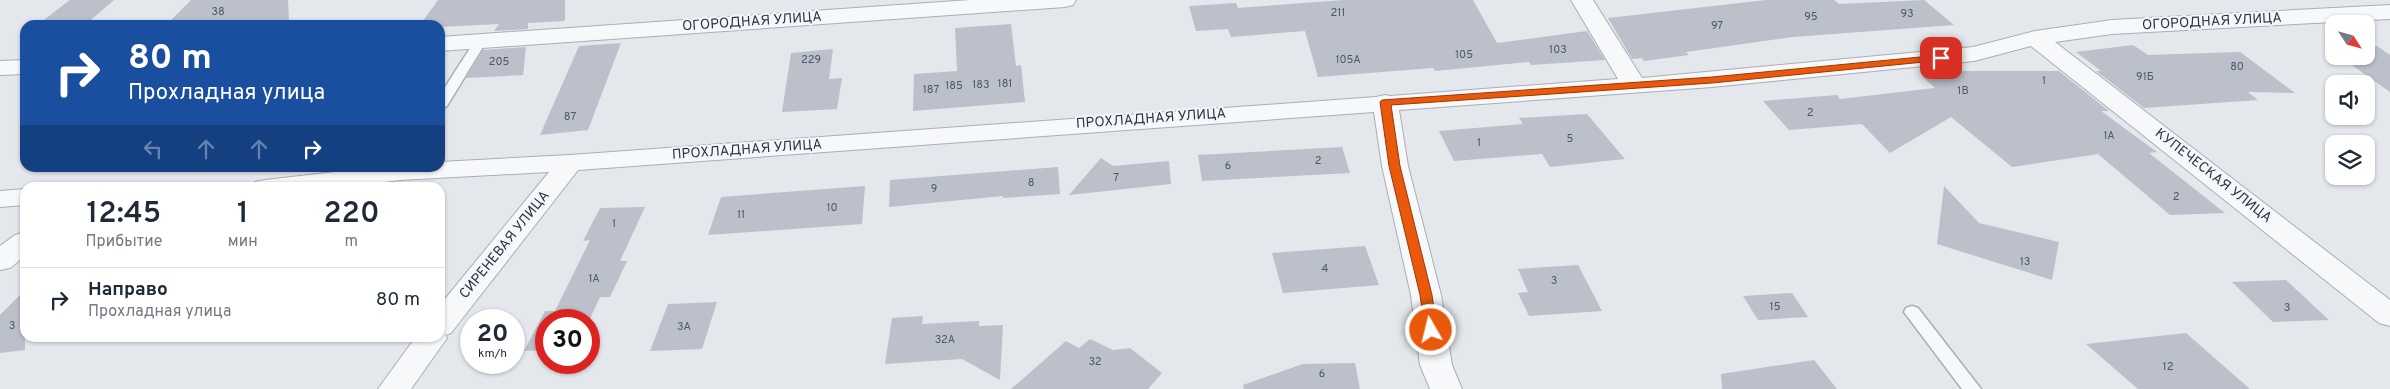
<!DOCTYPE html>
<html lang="ru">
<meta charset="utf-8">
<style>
:root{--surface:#fff;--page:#f2f2f3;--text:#1f2937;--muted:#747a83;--line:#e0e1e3}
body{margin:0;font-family:Overpass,sans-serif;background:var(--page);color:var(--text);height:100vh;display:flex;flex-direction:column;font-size:19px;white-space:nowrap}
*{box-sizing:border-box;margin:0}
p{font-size:16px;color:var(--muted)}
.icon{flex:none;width:28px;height:28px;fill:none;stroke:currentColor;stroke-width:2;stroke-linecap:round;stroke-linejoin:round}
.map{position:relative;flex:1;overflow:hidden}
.drawer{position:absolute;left:20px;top:182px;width:425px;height:160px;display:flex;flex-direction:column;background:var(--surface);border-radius:15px;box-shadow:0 1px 4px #0004}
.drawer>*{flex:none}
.banner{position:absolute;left:20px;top:20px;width:425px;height:152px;border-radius:15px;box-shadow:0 1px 4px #0004;background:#1a4fa0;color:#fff;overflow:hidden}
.needle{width:32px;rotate:126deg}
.buttons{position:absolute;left:2325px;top:15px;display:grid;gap:10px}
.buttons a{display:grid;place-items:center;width:50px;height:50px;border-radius:10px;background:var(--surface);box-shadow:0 1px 4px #0004;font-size:25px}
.speed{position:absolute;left:460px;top:309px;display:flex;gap:10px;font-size:25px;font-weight:700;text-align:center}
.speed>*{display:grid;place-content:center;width:65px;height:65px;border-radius:50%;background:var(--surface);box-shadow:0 1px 4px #0004;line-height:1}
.speed small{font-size:12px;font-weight:400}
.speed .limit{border:8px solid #d22;background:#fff;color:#111}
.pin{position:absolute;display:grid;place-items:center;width:42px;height:42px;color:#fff;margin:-21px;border-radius:10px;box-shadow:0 2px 8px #0006}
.me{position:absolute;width:55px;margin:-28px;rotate:352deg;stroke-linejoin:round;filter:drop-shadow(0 0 4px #0008)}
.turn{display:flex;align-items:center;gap:18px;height:105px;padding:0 25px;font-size:22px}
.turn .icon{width:65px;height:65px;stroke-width:2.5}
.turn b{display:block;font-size:35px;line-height:42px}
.lanes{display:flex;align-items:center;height:48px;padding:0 25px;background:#0003;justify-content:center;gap:25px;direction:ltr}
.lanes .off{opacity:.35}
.eta{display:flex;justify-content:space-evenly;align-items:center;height:85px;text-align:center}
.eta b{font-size:30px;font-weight:600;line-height:35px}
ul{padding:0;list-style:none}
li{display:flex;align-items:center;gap:15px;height:65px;padding:0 25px;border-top:1px solid var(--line)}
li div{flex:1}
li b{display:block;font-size:19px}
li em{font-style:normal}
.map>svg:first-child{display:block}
.building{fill:#bbc0ca}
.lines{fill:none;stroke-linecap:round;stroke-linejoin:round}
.lane-casing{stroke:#a9aeb7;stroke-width:3}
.street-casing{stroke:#a9aeb7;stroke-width:2}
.lane{fill:#f7f8fa;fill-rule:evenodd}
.street{fill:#f7f8fa;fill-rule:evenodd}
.route{fill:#ea580c;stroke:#983908}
.labels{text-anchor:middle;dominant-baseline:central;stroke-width:4;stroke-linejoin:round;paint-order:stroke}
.number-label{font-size:11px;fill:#4f5766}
.street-label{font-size:14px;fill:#2b3445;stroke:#f4f6f9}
</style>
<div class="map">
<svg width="2390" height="389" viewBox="0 0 2390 389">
<rect width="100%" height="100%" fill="#e4e7ec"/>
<path class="building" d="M70 0H114L85 25H37Z
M191 0H288L289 22 166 25Z
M438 0H565V21L528 23V29L494 31 499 24 440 27V25H420Z
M1344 0H1473L1497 43 1587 31 1605 60 1531 65 1529 62 1435 71 1433 68 1318 77 1305 31 1231 37 1228 29 1196 31 1189 6 1236 3 1238 8Z
M1766 0H1834L1839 4 1924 0 1954 25 1793 37 1686 52 1689 55 1644 61 1642 58 1632 59 1608 18Z
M1011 24 1016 66 1021 65 1025 102 913 111 914 74 957 71 955 28Z
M621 43 588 130 540 135 579 46Z
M2133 45 2148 55 2240 52 2295 93 2248 92 2258 100 2144 108 2096 71H2101L2076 52Z
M2377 46 2390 55V92L2339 56H2366V47Z
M526 47 523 75 466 78 483 50Z
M833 49 829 79 842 78 837 109 782 112 791 53Z
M1948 71H2059L2109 111H2101L2157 152 2149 153 2225 213 2170 215 2098 154 2012 167 1951 117 1890 153 1862 124 1789 130 1763 101 1837 95 1840 99 1935 88 1923 77Z
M1587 114 1625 159 1550 167 1542 154 1454 161 1439 131 1523 124 1519 118Z
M1342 147 1350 173 1202 181 1198 155Z
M1101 158 1113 166 1169 161 1171 184 1069 195Z
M1058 167 1060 194 1003 198V196L889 207 890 180Z
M865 186 862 224 708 235 721 197Z
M1944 186 1979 223 2059 242 2052 280 1937 244Z
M645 207 620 261H627L610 297H600L589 321 546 320V350L524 351 545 311H555L590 240 583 241 600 208Z
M1365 246 1379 285 1283 293 1272 253Z
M1578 265 1602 311 1529 316 1518 293 1528 292 1518 269Z
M2286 280 2329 320 2273 322 2232 282Z
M25 290V350L0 353V315Z
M1792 293 1808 317 1758 320 1743 296Z
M717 302 702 349 650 351 668 304Z
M923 316 922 324 979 321V326L1003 325 1000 380 962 359 885 364 892 318Z
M2186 333 2250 389H2138L2086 344Z
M1090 339 1113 350 1130 348 1162 373 1148 389H1011L1066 341 1079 348Z
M1814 360 1837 389H1722L1721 374Z
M1355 363 1360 389H1244L1243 385 1303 364Z"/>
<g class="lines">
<g class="lane-casing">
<path id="lane" d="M480 38 486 42 447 106 440 110V95L476 39Z
M1912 306 1918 308 1981 389H1962L1904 312 1906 308Z"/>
</g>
<g class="street-casing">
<path id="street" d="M970 0H1076L1073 5 1065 7 440 51V37Z
M1571 0H1593L1642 78 1973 47 2035 31 2112 20 2390 5V19L2112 34 2055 42 2390 300V326L2379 323 2031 46 1974 61 1712 87 1399 110 1408 166 1441 295 1452 365 1462 389H1430L1420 365 1411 295 1382 166 1374 112 578 170 451 333 445 335 447 338 411 389H378L415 338H440V305L549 172 400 180 338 188H252L255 182 265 180 370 168H440V162L570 155 1376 97 1385 95 1390 96 1618 79Z
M25 60V74L0 75V61Z
M25 189V205L0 207V191Z
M25 232V256L10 268 0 270V246L15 235Z"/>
</g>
<use href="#lane" class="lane"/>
<use href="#street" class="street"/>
</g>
<path class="route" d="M1941 55 1946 58 1944 60 1712 83 1391 105 1400 166 1432 295 1437 330 1431 334 1425 330 1420 295 1389 166 1380 102 1382 100 1712 77Z"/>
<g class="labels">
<g class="number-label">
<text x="218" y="12">38</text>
<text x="1338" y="13">211</text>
<text x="1907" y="14">93</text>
<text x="1811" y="17">95</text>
<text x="1717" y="26">97</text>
<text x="1558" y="50">103</text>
<text x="1464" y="55">105</text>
<text x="811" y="60">229</text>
<text x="1348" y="60">105А</text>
<text x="499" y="62">205</text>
<text x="2237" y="67">80</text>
<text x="2145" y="77">91Б</text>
<text x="2044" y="81">1</text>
<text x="1005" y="84">181</text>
<text x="981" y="85">183</text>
<text x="954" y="86">185</text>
<text x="931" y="90">187</text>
<text x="1963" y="91">1В</text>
<text x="1810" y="113">2</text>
<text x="570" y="117">87</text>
<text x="2109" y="136">1А</text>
<text x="1570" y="139">5</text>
<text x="1479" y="143">1</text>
<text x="1318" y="161">2</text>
<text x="1228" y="166">6</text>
<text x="1116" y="178">7</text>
<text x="1031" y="183">8</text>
<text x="934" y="189">9</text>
<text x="2176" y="197">2</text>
<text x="832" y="208">10</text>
<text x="741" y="215">11</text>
<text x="614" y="224">1</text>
<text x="2025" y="262">13</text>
<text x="1325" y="269">4</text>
<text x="594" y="279">1А</text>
<text x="1554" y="281">3</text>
<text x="1775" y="307">15</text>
<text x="2287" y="308">3</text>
<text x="12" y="326">3</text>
<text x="684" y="327">3А</text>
<text x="945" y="340">32А</text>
<text x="1095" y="362">32</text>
<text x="2168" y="367">12</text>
<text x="1322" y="374">6</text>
</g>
<g class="street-label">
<text transform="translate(752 22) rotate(-4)">ОГОРОДНАЯ УЛИЦА</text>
<text transform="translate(2212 22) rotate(-3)">ОГОРОДНАЯ УЛИЦА</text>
<text transform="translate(1151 119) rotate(-4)">ПРОХЛАДНАЯ УЛИЦА</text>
<text transform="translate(747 150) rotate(-4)">ПРОХЛАДНАЯ УЛИЦА</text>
<text transform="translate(2213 176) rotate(38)">КУПЕЧЕСКАЯ УЛИЦА</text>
<text transform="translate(505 245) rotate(-51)">СИРЕНЕВАЯ УЛИЦА</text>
</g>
</g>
</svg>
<div class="buttons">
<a><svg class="needle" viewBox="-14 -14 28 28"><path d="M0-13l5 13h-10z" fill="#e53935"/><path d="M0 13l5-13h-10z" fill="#747a83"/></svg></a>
<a><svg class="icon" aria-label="sound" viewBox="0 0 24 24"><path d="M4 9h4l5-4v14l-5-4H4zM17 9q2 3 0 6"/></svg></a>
<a><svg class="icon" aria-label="layers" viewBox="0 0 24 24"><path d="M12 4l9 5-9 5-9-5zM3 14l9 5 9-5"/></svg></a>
</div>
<div class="speed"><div>20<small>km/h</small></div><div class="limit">30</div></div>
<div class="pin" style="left:1941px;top:58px;background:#d93025"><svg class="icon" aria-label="arrive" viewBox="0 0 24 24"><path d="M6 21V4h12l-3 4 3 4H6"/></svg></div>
<svg class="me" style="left:1431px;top:330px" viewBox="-20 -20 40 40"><circle r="17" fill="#ea580c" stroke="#fff" stroke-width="3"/><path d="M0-11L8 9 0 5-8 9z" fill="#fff"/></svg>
<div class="banner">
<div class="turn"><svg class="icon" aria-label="right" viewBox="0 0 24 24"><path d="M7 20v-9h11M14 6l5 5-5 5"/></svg><div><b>80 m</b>Прохладная улица</div></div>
<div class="lanes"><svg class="icon off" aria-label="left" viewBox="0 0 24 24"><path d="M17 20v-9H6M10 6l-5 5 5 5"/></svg><svg class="icon off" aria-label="ahead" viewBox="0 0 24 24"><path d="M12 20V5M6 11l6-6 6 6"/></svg><svg class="icon off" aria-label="ahead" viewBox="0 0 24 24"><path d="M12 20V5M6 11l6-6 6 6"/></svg><svg class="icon" aria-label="right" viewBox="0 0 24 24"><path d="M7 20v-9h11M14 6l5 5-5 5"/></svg></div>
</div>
<section class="drawer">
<div class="eta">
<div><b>12:45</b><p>Прибытие</p></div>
<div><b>1</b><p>мин</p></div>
<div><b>220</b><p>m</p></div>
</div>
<ul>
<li><svg class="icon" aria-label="right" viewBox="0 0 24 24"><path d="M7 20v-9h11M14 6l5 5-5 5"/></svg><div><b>Направо</b><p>Прохладная улица</p></div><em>80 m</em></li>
</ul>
</section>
</div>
